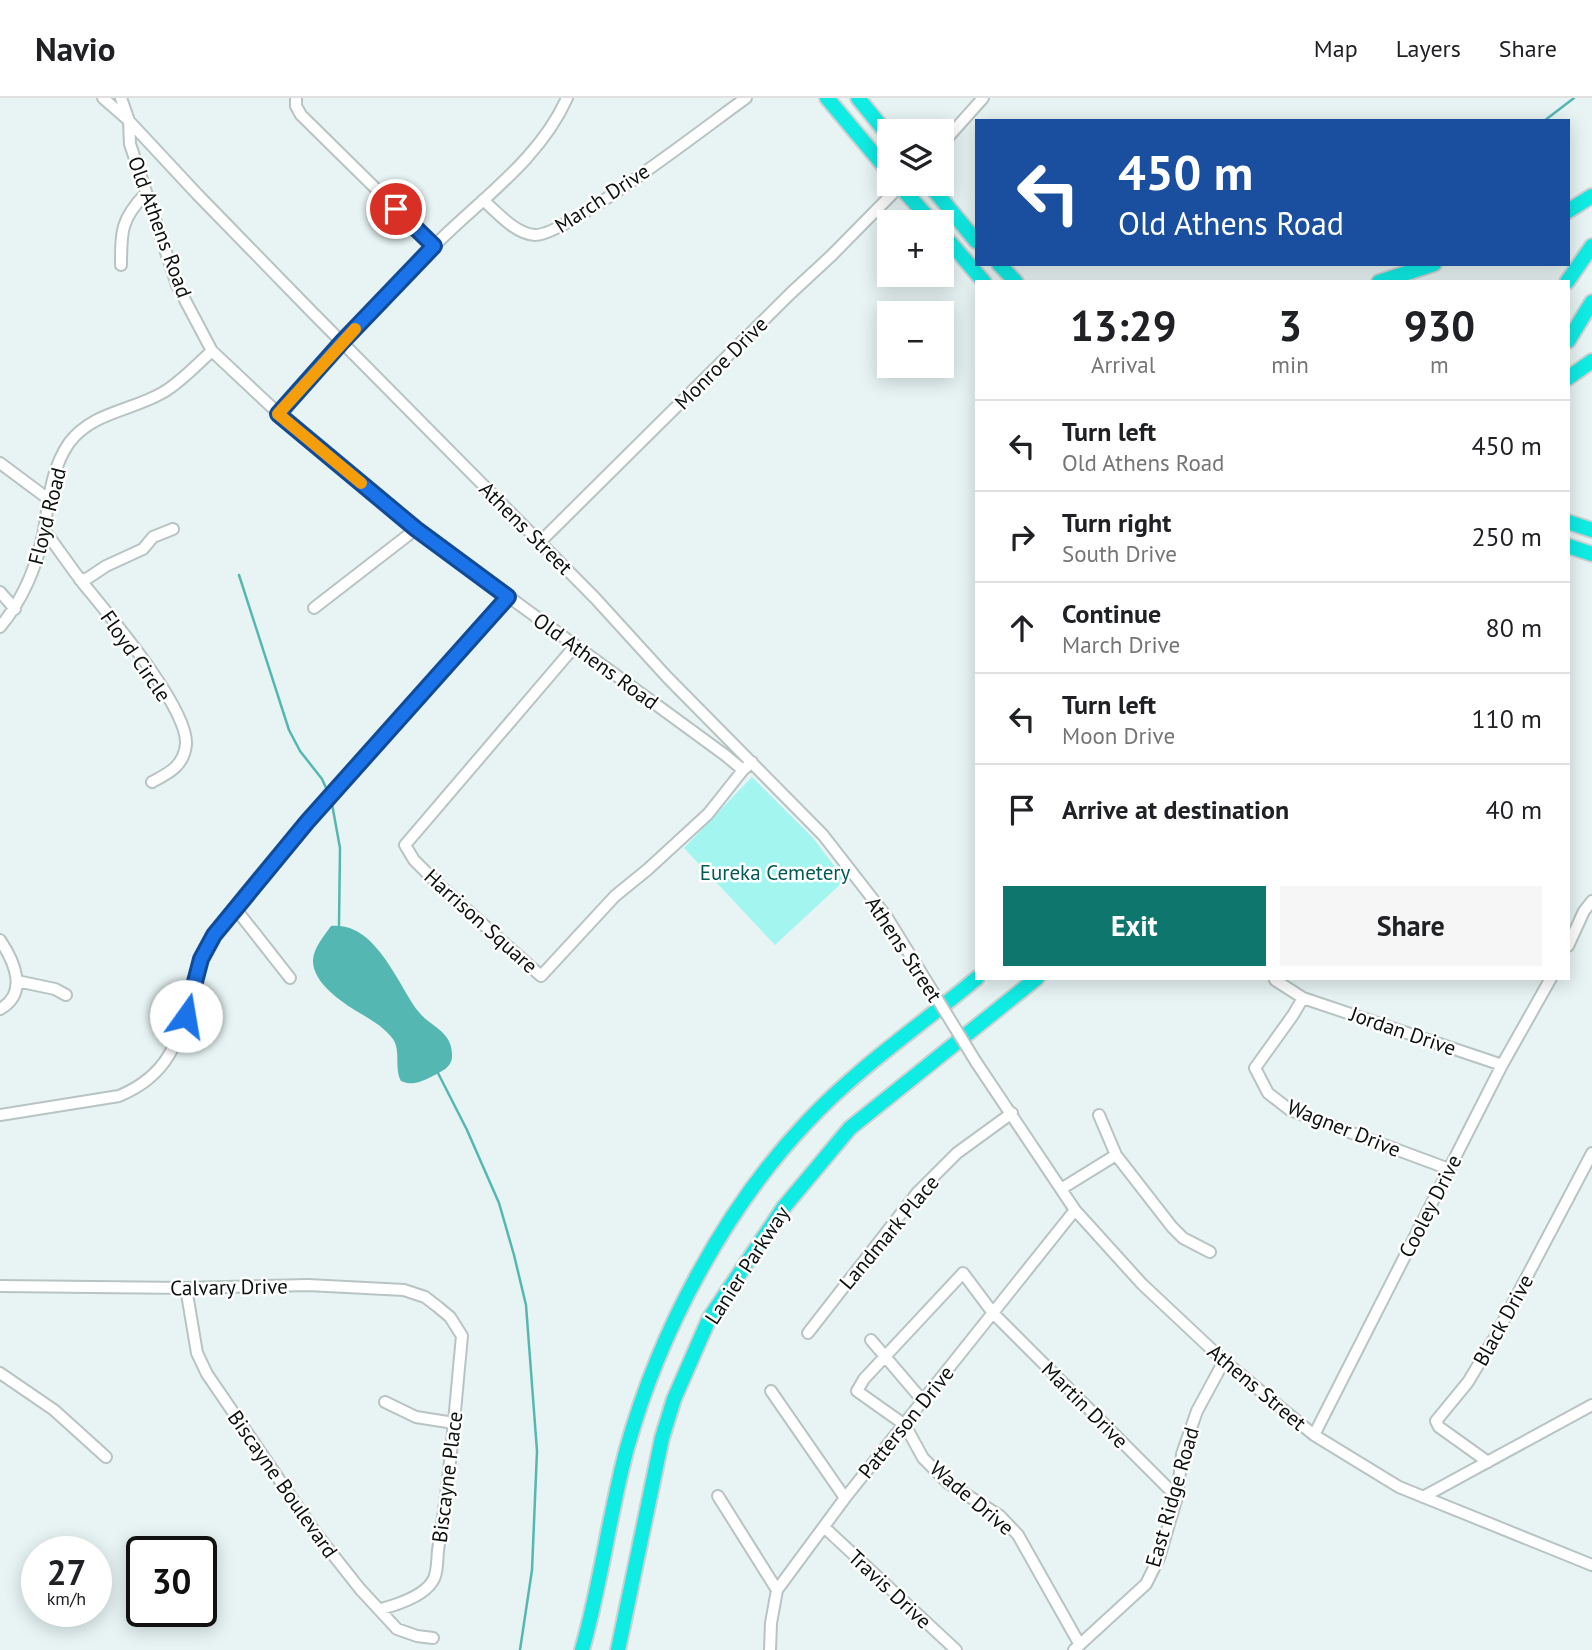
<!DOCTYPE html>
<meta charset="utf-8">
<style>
:root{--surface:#fff;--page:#f6f6f6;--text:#202124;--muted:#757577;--line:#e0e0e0;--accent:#0f766e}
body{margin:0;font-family:"PT Sans",sans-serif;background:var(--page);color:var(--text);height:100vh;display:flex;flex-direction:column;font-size:26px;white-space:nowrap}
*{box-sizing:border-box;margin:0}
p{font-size:23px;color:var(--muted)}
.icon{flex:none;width:38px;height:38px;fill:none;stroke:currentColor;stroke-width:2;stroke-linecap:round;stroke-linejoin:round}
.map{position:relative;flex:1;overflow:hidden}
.drawer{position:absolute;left:975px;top:182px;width:595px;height:700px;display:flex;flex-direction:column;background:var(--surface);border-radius:0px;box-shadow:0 4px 18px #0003}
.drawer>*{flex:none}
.banner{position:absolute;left:975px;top:21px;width:595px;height:147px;border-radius:0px;box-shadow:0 4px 18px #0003;background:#1a4fa0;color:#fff;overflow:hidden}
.tools{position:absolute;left:877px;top:21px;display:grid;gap:14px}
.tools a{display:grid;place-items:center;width:77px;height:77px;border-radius:0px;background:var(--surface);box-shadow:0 4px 18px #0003;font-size:35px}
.speed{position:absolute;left:21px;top:1438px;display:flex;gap:14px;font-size:35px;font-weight:700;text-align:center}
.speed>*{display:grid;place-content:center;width:91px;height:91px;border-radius:50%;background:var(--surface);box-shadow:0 4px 18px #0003;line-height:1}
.speed small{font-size:18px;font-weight:400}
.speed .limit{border:4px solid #111;border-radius:10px;background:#fff;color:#111}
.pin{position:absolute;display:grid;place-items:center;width:60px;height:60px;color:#fff;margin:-30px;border:4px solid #fff;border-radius:50%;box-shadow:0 2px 7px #0007}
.me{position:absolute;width:77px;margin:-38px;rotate:13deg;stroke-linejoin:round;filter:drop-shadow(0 0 5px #0008)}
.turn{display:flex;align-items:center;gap:24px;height:147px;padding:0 28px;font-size:32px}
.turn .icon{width:91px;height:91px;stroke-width:2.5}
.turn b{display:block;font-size:49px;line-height:60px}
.eta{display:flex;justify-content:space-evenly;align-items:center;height:119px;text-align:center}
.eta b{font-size:42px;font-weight:700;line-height:49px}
.action{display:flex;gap:14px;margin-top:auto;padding:14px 28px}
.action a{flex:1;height:80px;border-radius:0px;background:var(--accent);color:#fff;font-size:28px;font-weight:700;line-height:80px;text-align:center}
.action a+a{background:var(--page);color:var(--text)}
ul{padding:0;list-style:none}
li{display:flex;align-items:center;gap:21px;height:91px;padding:0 28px;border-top:2px solid var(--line)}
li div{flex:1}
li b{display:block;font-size:26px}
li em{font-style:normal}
header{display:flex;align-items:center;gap:42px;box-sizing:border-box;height:98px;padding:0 35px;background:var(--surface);border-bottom:2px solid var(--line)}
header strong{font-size:33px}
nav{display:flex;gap:38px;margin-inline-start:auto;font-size:24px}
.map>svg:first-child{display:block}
.green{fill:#a3f5f0}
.water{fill:#55b7b2}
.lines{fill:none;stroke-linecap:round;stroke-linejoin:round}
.stream{stroke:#55b7b2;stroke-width:2.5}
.minor-casing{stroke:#b8c4c3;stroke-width:14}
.highway-casing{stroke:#cfd0cf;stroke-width:18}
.minor{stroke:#fff;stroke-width:10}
.highway{stroke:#0fece4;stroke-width:14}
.minor-bridge-casing{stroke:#b8c4c3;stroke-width:14;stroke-linecap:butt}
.minor-bridge{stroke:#fff;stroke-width:10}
.route-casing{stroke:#114b97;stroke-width:18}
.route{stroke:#1a73e8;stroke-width:12}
.slow{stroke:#f59e0b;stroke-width:12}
.labels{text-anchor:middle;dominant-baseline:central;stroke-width:5;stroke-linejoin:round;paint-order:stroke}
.street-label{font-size:21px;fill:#0d1211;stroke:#fff}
.park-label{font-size:21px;fill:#005a56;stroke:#fff}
</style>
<header>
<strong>Navio</strong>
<nav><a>Map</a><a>Layers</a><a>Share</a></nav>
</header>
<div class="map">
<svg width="1592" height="1552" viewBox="0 0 1592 1552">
<rect width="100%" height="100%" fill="#e7f4f3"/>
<path class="green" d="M752 679 813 740 845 782 775 847 684 750Z"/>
<path class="water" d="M331 828C375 823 397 885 418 913 430 929 453 933 452 958 452 970 440 974 431 979 420 984 412 988 401 983 394 970 401 953 393 941 383 928 371 922 358 914 341 904 312 884 313 862 314 849 324 838 331 828Z"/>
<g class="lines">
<path class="stream" d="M1544 23 1574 0
M239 477 289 632 300 653 322 681 327 692
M332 706 340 750 339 827
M438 975 467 1032 499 1105 514 1157 526 1207 537 1353 532 1472 520 1552"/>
<g class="minor-casing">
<path id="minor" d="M103 0 127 21
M121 0 129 23 197 96 311 213 595 500 667 579 823 737 886 818 933 894
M296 0V8L301 17 434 148
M129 23 130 46 177 187 212 253 279 316 416 431 725 657 743 672 752 664
M942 46 983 0
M483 102C497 114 515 136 535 137 566 138 712 24 746 0
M121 167C121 133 121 121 146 95
M279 316C329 259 381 201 435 147 481 101 540 61 567 0
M0 365 47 400
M44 432C57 449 69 467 82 484 107 515 188 609 186 646 184 668 169 675 152 684
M540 444 791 195 832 157 902 86
M80 482 88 480 106 468 143 451 153 439 173 431
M0 494 15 511
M314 510 416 431
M0 529C24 500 37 469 44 432 49 402 51 371 69 345 92 314 131 313 162 295 180 285 196 267 212 253
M575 548 405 747 414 762 439 787 541 878 615 798 647 772 708 716 743 672
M235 810 290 880
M0 842C14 863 29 895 0 911
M1568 848 1584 813 1592 803
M1275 882 1303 900 1502 967
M17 883 55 891 66 897
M1303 900 1293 917 1255 970 1268 995 1290 1012 1449 1071
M976 964 1075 1112 1142 1186 1224 1263 1314 1337 1399 1389 1592 1467
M0 1017 119 998C199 965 175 894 215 836 248 787 292 742 331 697 390 631 449 565 508 499
M1099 1017 1116 1057 1172 1129 1183 1140 1210 1154
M1061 1091 1116 1057
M0 1188 186 1190 308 1187 404 1192 425 1199 438 1209 450 1219 462 1238C455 1310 450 1381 438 1452 437 1461 438 1476 432 1484 423 1498 396 1507 381 1511
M186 1190 197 1255 207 1276 315 1434 360 1491 397 1531 417 1538 433 1540
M808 1235 917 1095 957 1055 1012 1015
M871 1242 923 1303
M0 1275 54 1312 106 1359
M771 1293 845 1400
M385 1304 416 1319 454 1325
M1314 1337 1502 967 1551 880
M1488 1364 1439 1329 1436 1323 1468 1284 1495 1239 1592 1055
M718 1398 777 1492
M1423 1399 1592 1307
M824 1429 956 1552
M1080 1547 1018 1437 1000 1418 948 1385 923 1360 905 1327 857 1293 864 1281 963 1175 993 1215 1177 1399
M770 1552 771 1525 777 1492 845 1400 1075 1112
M1074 1552 1146 1486 1159 1460 1177 1399 1182 1356 1197 1313 1224 1263"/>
</g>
<g class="highway-casing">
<path id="highway" d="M827 0 889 74
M858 0 889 38
M898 86 932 124
M929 86 976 143
M1568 113 1592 98
M942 135 984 184
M999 166 1016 184
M1379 184 1434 166
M1567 184 1592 148
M1568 243 1592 204
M1568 280 1592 263
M1568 424 1592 432
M1568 448 1592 456
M582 1552C601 1486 609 1417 627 1350 659 1235 724 1111 807 1024 857 970 920 928 977 880
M618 1552 662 1340 674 1301 709 1221 784 1109 850 1030 1037 880"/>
</g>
<use href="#minor" class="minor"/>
<use href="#highway" class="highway"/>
<g class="minor-bridge-casing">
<path id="minor-bridge" d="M933 894 976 964"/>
</g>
<use href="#minor-bridge" class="minor-bridge"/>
</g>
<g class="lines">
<g class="route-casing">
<path id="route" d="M186 918 201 861 214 837 307 724 508 499 416 431 278 316 342 244 434 148 396 111"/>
</g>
<use href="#route" class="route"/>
<path class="slow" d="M355 231 278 316 361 385"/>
</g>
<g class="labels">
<g class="street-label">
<text transform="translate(602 100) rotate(-33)">March Drive</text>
<text transform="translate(160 129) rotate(70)">Old Athens Road</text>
<text transform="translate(721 265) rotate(-45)">Monroe Drive</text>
<text transform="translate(47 418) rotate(-76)">Floyd Road</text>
<text transform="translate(526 430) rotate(45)">Athens Street</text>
<text transform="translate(136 558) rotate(55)">Floyd Circle</text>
<text transform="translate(596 563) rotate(36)">Old Athens Road</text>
<text transform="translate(481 823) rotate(42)">Harrison Square</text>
<text transform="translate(904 851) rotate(57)">Athens Street</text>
<text transform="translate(1403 933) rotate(19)">Jordan Drive</text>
<text transform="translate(1344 1030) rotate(22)">Wagner Drive</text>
<text transform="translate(1430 1108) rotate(-63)">Cooley Drive</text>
<text transform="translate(889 1134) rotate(-50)">Landmark Place</text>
<text transform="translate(747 1167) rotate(-57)">Lanier Parkway</text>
<text transform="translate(229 1189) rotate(-1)">Calvary Drive</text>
<text transform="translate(1503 1222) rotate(-61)">Black Drive</text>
<text transform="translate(1257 1289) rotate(40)">Athens Street</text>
<text transform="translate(1085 1307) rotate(45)">Martin Drive</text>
<text transform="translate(906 1324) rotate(-51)">Patterson Drive</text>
<text transform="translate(447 1379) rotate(-83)">Biscayne Place</text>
<text transform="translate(283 1386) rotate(55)">Biscayne Boulevard</text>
<text transform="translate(1172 1399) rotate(-74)">East Ridge Road</text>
<text transform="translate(972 1400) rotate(40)">Wade Drive</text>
<text transform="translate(890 1491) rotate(43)">Travis Drive</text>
</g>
<g class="park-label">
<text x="775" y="774">Eureka Cemetery</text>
</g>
</g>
</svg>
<div class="tools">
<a><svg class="icon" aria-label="layers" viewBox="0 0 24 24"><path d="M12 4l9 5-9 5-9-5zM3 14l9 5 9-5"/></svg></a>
<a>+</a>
<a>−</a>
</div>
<div class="speed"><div>27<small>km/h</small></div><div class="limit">30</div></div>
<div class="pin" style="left:396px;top:111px;background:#d93025"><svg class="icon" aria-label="arrive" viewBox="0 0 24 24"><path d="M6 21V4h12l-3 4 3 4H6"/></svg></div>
<svg class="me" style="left:186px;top:918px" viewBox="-20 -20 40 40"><circle r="19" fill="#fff"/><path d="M0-13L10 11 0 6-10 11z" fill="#1a73e8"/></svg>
<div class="banner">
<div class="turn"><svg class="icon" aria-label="left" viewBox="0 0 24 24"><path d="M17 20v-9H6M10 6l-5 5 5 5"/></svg><div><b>450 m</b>Old Athens Road</div></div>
</div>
<section class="drawer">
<div class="eta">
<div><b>13:29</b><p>Arrival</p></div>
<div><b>3</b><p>min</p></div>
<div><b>930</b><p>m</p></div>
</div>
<ul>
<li><svg class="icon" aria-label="left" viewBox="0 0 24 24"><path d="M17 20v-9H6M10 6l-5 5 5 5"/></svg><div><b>Turn left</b><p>Old Athens Road</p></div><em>450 m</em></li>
<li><svg class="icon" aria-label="right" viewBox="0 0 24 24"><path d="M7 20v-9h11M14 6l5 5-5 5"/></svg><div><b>Turn right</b><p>South Drive</p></div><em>250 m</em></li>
<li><svg class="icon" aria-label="ahead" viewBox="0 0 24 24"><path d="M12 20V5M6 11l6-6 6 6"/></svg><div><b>Continue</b><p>March Drive</p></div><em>80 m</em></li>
<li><svg class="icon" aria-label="left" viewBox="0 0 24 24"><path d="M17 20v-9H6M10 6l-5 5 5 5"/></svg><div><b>Turn left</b><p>Moon Drive</p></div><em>110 m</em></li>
<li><svg class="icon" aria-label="arrive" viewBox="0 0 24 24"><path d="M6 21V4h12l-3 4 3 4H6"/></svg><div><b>Arrive at destination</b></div><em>40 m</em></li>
</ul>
<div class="action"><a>Exit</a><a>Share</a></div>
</section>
</div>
